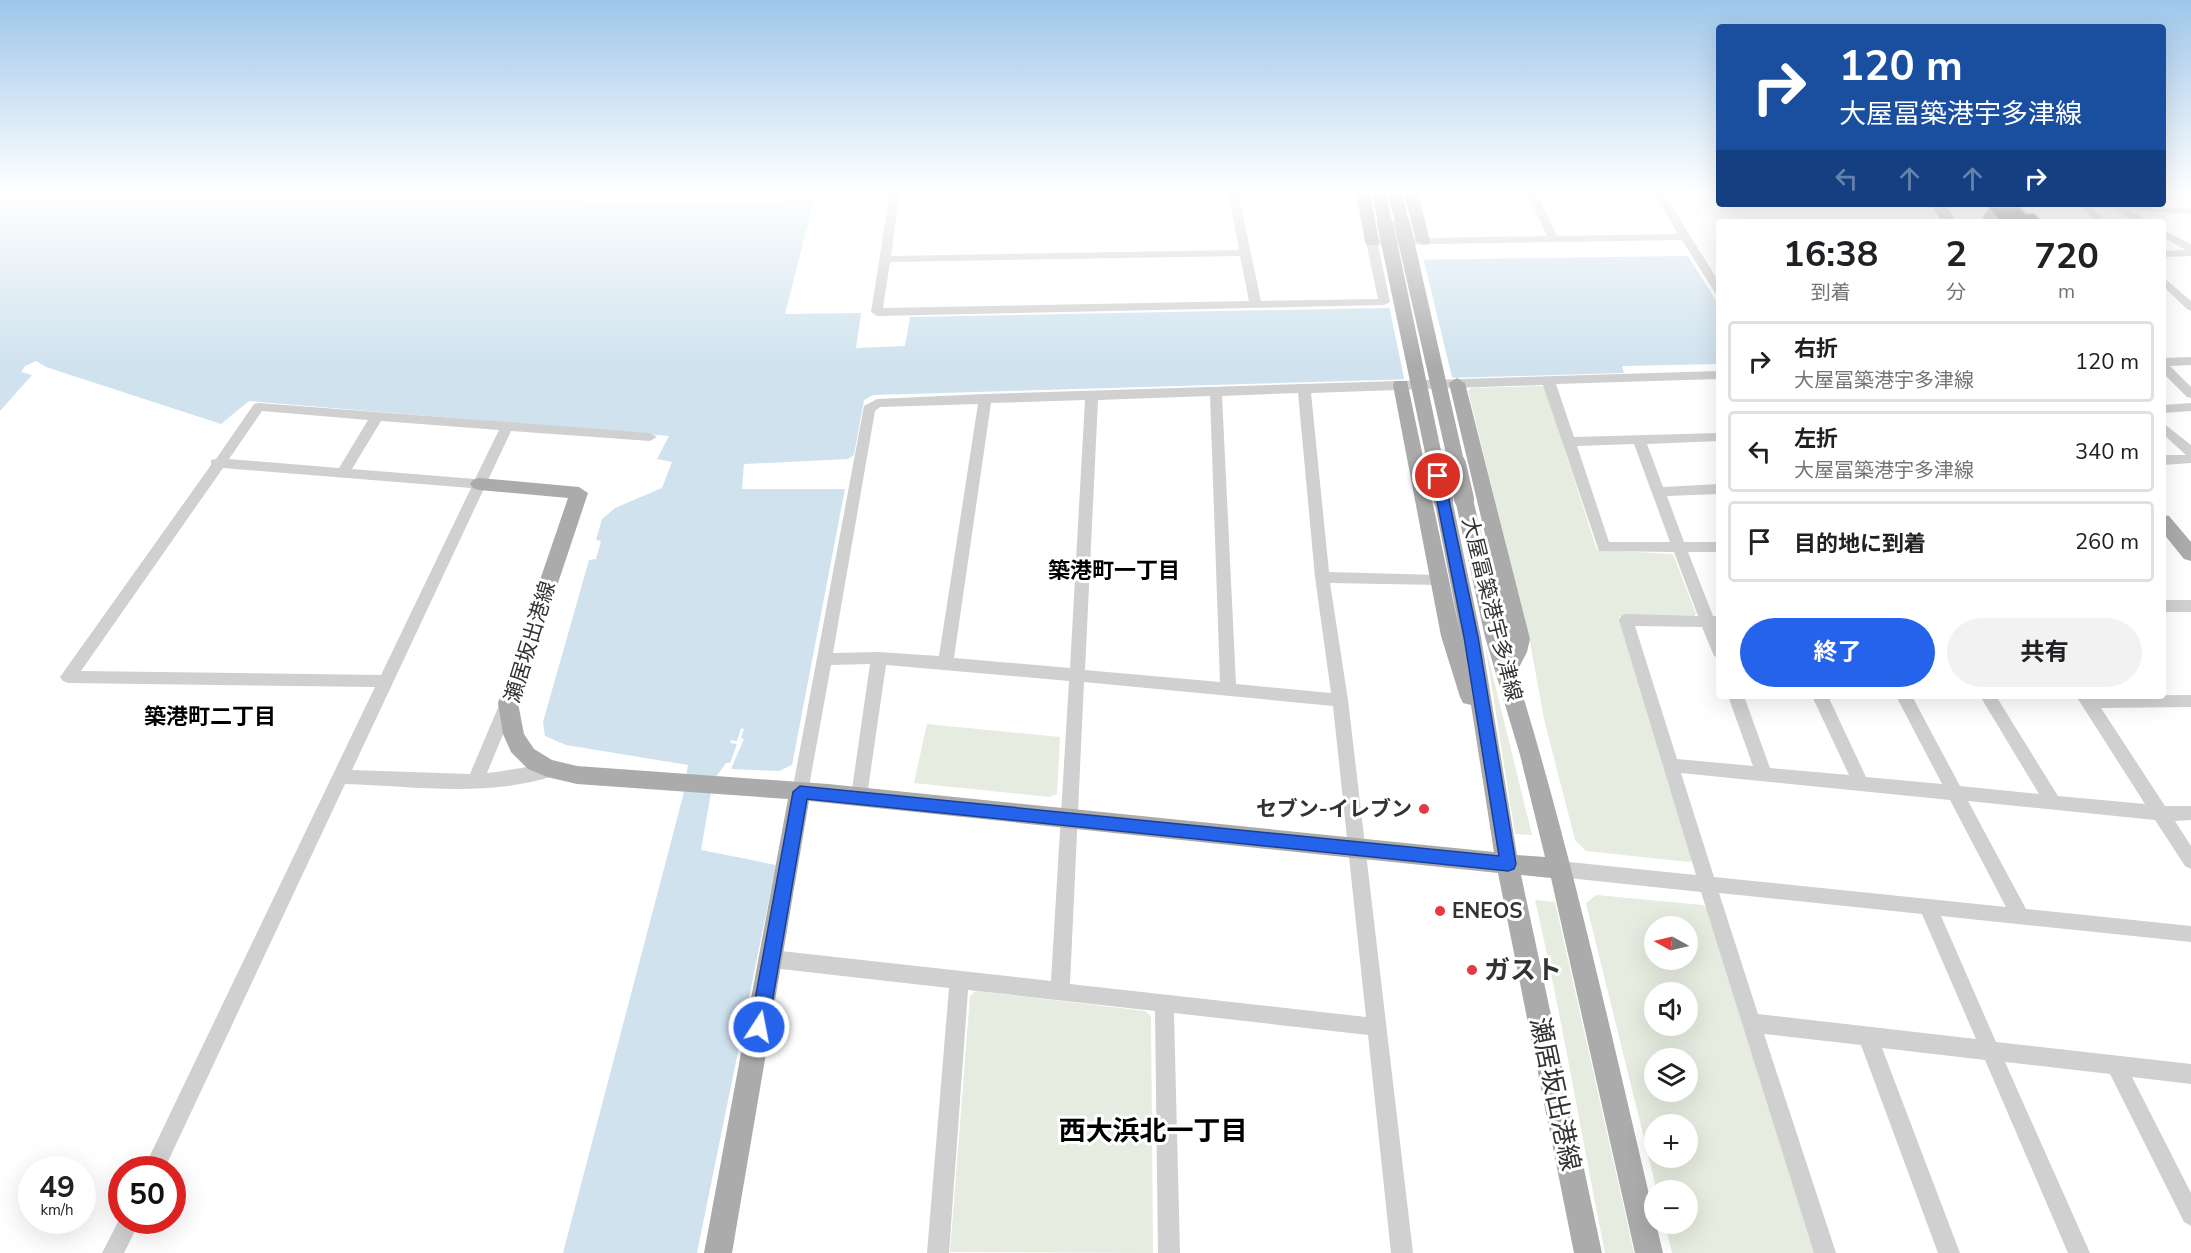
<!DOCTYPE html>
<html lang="ja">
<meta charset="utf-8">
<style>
:root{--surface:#fff;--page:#f2f2f2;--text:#202124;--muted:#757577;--line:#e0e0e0;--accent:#2563eb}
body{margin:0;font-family:"Nunito Sans","Noto Sans JP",sans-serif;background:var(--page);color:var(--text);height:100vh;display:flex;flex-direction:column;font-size:22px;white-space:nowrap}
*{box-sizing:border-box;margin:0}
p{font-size:20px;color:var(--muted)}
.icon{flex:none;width:33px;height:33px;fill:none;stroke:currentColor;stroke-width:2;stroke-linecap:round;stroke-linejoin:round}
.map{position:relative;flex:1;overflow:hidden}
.panel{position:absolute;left:1716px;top:219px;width:450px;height:480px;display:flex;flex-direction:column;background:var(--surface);border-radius:6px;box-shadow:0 6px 24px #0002}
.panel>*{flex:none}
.banner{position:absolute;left:1716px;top:24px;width:450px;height:183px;border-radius:6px;box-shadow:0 6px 24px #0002;background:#1a4fa0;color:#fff;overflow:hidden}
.needle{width:39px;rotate:278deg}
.controls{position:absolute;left:1644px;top:916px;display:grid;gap:12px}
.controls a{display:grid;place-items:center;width:54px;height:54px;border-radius:50%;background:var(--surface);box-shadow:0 6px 24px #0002;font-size:30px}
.speed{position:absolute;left:18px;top:1156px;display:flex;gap:12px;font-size:30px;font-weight:700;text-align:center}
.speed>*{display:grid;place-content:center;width:78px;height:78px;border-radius:50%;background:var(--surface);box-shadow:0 6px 24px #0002;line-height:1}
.speed small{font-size:15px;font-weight:400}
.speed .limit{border:9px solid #d22;background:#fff;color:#111}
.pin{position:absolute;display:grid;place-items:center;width:51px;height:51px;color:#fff;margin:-26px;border:3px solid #fff;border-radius:50%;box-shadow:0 2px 6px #0007}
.me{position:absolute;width:66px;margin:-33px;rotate:11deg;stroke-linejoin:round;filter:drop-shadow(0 0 4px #0008)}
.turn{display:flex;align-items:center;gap:21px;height:126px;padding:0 24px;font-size:27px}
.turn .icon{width:78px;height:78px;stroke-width:2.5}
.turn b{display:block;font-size:42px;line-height:51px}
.lanes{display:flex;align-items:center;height:57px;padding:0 24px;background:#0003;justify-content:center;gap:30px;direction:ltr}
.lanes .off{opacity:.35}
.eta{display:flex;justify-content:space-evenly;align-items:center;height:102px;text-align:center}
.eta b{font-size:36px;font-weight:700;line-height:42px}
.button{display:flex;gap:12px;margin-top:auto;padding:12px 24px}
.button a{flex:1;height:69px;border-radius:36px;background:var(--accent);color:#fff;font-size:24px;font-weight:700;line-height:69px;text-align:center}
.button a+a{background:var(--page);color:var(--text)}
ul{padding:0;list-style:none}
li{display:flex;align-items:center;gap:18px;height:81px;margin:0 12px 9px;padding:0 12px;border:3px solid var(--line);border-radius:6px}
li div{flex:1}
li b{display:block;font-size:22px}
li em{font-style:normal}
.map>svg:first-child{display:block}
.green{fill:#e6ecdf;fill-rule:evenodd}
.water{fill:#cfe2ee}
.pier{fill:#fff}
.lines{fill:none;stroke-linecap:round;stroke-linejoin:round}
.minor{fill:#d0d0d0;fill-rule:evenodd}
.major{fill:#ababab;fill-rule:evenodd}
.major-bridge-far1{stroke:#ababab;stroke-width:16}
.major-bridge{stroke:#ababab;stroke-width:20}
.wall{fill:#8c8c8c}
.building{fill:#1a1a1a;stroke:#5f5f5f;stroke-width:1.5}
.route{fill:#2563eb;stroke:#184099;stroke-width:1.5}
.poi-dot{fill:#e63946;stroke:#fff;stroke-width:2}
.labels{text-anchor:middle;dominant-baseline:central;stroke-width:6;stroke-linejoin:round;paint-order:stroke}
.street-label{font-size:21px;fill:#333;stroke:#fff}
.poi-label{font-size:21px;font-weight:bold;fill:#333;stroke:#fff;text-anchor:end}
.neighbourhood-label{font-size:22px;font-weight:bold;fill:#000;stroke:#fff}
.near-poi-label{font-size:26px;font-weight:bold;fill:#333;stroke:#fff;text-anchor:start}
.near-street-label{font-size:26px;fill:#333;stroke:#fff}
.near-neighbourhood-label{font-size:27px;font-weight:bold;fill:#000;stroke:#fff}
</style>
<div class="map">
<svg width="2191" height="1253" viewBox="0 0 2191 1253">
<rect width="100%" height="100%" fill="#fff"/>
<path class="green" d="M1544 386 1597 550 1673 554 1696 614 1693 617 1619 616 1693 859 1689 862 1586 851 1575 840 1544 719 1529 637 1468 391 1471 388Z
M1485 644 1532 835 1515 834Z
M927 724 1060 737 1057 794 1049 797 914 783Z
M1596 895 1703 905 1709 910 1817 1253H1672L1665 1224H1688V1191H1657L1586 903ZM1654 927H1688V960H1654ZM1654 993H1688V1026H1654ZM1654 1059H1688V1092H1654ZM1654 1125H1688V1158H1654Z
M1535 900 1555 902 1634 1253H1605C1581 1135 1562 1017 1535 900Z
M976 991 1145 1011 1151 1016 1153 1253 950 1252 970 996Z"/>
<path class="water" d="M0 192H586V205L814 200 785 314 861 313 856 348 905 346 910 317 1434 307 1431 294 1399 260 1688 256 1719 305V364L1622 366 1624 373 873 395 864 400 854 455 848 459 744 464 742 489H845L792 765 779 771 731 769 744 739 741 738 744 729 741 728 737 741 731 740 730 743 737 744 730 763H726L713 781 701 850 776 865 697 1253H563L683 796 688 765 566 745 545 736 543 722 589 560 596 559 601 541 596 540 602 519 615 508 662 488 672 462 657 459 669 436 249 401 221 424 46 367 36 361 25 366 21 372 32 375 0 411Z"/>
<path class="pier" d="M1398 257H1423L1453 381 1405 383 1389 305 1431 304 1429 296 1405 297Z"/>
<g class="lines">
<path class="minor" d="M890 192H900L891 256 1239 250 1228 192H1238L1261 301 1378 299 1366 242 1372 239 1547 236 1526 192H1536L1557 236 1678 234 1653 192H1663L1719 282V294L1715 293 1682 240 1378 245 1390 302 1384 305 877 316 871 312ZM1240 256 1249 301 883 308 890 262Z
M2010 204H2021L2036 222H2025Z
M2078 204 2191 208V214L2131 210 2148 222H2135L2114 209 2093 208 2107 222H2096Z
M2163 230 2191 244V256L2163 257V251L2186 250 2163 237Z
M2163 277 2191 301V311L2187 309 2163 286Z
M2191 357V365L2170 366 2191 387V398L2187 397 2163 373V358Z
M1719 371V379L1556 384 1574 437 1719 433V441L1647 444 1663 487 1719 484V494L1667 496 1684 542H1719V552H1688L1713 616H1719V658L1714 656 1702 627 1635 626 1677 759 1753 766 1728 696H1744L1770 768 1849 775 1812 696H1828L1866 777 1942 784 1896 696H1912L1960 786 2039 794 1980 696H1996L2058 796 2145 804 2076 696 2191 695V707L2101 708 2165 806H2191V820L2175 821 2191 846V869L2185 866 2155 820 1968 801 2026 909 2191 926V942L1941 916 1996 1042 2191 1064V1084L2132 1077 2191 1193V1226L2184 1222 2110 1074 2005 1062 2090 1253H2068L1985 1060 1882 1048 1960 1253H1938L1861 1045 1764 1034 1836 1253H1814L1701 892 1559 877 1553 875 1550 869 1553 863 1559 861 1696 875 1619 620 1621 616 1626 614 1698 616 1674 552 1599 551 1543 385 1311 393 1329 572 1439 575 1446 580 1439 585 1330 583 1348 700 1413 1253H1391L1368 1035 1174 1013 1180 1253H1158L1155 1011 968 990 949 1253H927L949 988 772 968 765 965 763 959 765 953 772 950 1051 981 1069 681 886 665 867 796 865 801 859 803 853 801 851 796 870 664 831 665 808 792 806 797 800 799 794 797 792 792 864 406 877 399 985 394ZM1298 393 1315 577 1331 693 1236 684 1222 396ZM1210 396 1220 682 1085 670 1098 400ZM1085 400 1070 668 954 658 991 403ZM978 404 939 656 879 652 833 653 875 411 880 407ZM1634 444 1670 542H1609L1577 446ZM1084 682 1333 706 1366 1017 1070 984ZM1681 773 1950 800 2006 907 1714 877ZM1719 893 1922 914 1976 1039 1758 1014Z
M259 403 650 433 657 437 650 441 511 431 352 770 470 774 500 703 502 698H514L516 703 487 773C502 772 546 762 556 765L558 770 556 775C489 798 414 786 345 784L164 1170H143L375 687 68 683 63 681 60 677 211 465V460L216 459 254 404ZM262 411 368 420 339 468 229 459ZM381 421 499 430 475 479 352 469ZM223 468 471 488 381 675 81 671Z
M2191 403V411L2163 413V405Z
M2163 423 2191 445V463L2163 465V455H2186L2163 434Z
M2163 600H2191V612H2163Z
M122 1214V1221H140L124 1253H102Z"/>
<path class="major" d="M1356 192H1370L1379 242 1377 245H1367L1365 242Z
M1372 192H1386L1392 223 1390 226H1380L1378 223Z
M1388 192H1402L1409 223 1407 226H1397L1395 223Z
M1404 192H1418L1430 241 1428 244 1423 245 1416 241Z
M1931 204H1945L1956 222H1942Z
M1457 378 1465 383 1530 639 1527 652 1516 673C1575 863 1617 1062 1663 1253H1635L1551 878 1521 875 1602 1253H1574L1498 873 809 801 732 1253H704L788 799 577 784 547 777 528 769 511 752 503 734 498 703 568 498 479 490 473 488 470 484 473 480 479 478 579 487 588 493 518 703 524 734 534 749 552 760 577 766 828 784 1494 852 1471 705 1463 703 1460 697 1441 636 1393 385 1395 381H1407L1461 637 1434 499 1437 495H1449L1452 499 1481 637 1517 855 1545 857 1520 755 1485 637 1455 499 1458 495H1470L1473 499 1508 648 1510 639 1449 383Z
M2163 515 2169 516 2191 542V561L2184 559 2163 533Z"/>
<path class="major-bridge-far1" d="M1385 223 1436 466
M1402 223 1457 466"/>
<path class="major-bridge" d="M1436 464 1443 499
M1456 464 1464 499"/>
</g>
<path class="wall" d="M1989 207 2025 214 2042 222H1985L1982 219Z"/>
<path class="building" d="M1989 207H2019L2025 214H2034L2042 222H2001Z"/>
<linearGradient id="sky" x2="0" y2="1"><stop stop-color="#9ec6ea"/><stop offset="0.52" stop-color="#fff"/><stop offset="1" stop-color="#fff" stop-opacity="0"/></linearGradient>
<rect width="2191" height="367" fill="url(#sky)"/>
<path class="route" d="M1438 472 1444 476 1478 637 1516 864 1514 869 1508 871 807 799 768 1027 765 1033 759 1036 753 1033 750 1027 793 792 800 786 1499 856 1464 637 1432 476Z"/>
<g class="poi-dot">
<circle cx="1424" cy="809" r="6"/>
<circle cx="1440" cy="911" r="6"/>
<circle cx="1472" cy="970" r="6"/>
</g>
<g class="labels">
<g class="street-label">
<text transform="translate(1492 609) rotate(76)">大屋冨築港宇多津線</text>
<text transform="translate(530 642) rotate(-73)">瀬居坂出港線</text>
</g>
<g class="poi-label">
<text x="1412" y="809">セブン-イレブン</text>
<text x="1452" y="911" text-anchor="start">ENEOS</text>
</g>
<g class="neighbourhood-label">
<text x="1114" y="571">築港町一丁目</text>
<text x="210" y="717">築港町二丁目</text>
</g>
<g class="near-poi-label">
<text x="1484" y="970">ガスト</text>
</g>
<g class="near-street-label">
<text transform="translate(1555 1094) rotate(78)">瀬居坂出港線</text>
</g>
<g class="near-neighbourhood-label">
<text x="1153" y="1131">西大浜北一丁目</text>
</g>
</g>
</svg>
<div class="controls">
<a><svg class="needle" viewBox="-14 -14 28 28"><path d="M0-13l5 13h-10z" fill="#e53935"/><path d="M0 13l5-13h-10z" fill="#757577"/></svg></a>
<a><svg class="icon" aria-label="sound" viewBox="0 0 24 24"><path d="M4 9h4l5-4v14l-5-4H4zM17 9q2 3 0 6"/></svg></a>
<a><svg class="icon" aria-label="layers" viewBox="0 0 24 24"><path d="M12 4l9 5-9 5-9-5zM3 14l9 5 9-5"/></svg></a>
<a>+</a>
<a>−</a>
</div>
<div class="speed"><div>49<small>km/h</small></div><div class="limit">50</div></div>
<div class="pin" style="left:1438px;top:476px;background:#d93025"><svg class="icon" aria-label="arrive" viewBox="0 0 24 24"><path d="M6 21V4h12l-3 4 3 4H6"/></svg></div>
<svg class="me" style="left:759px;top:1027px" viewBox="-20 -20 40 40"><circle r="17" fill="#2563eb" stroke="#fff" stroke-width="3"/><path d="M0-11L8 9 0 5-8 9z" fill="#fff"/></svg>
<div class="banner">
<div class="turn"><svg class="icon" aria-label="right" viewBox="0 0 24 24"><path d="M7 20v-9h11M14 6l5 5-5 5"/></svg><div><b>120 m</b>大屋冨築港宇多津線</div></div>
<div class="lanes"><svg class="icon off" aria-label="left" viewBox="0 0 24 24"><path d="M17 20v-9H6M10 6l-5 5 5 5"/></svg><svg class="icon off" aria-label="ahead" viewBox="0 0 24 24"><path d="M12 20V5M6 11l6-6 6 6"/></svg><svg class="icon off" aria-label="ahead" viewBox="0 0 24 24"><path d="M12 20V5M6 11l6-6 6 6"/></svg><svg class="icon" aria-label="right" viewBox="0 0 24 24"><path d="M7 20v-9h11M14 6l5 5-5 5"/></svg></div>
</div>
<section class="panel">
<div class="eta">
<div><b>16:38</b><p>到着</p></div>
<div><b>2</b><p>分</p></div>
<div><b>720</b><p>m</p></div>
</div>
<ul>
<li><svg class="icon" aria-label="right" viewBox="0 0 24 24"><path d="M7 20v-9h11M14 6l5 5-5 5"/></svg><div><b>右折</b><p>大屋冨築港宇多津線</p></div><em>120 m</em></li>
<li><svg class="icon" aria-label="left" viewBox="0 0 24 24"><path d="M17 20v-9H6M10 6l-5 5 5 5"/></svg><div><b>左折</b><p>大屋冨築港宇多津線</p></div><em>340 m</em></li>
<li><svg class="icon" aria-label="arrive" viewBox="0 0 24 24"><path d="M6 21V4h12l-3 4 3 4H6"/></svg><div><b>目的地に到着</b></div><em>260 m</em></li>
</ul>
<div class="button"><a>終了</a><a>共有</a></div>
</section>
</div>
